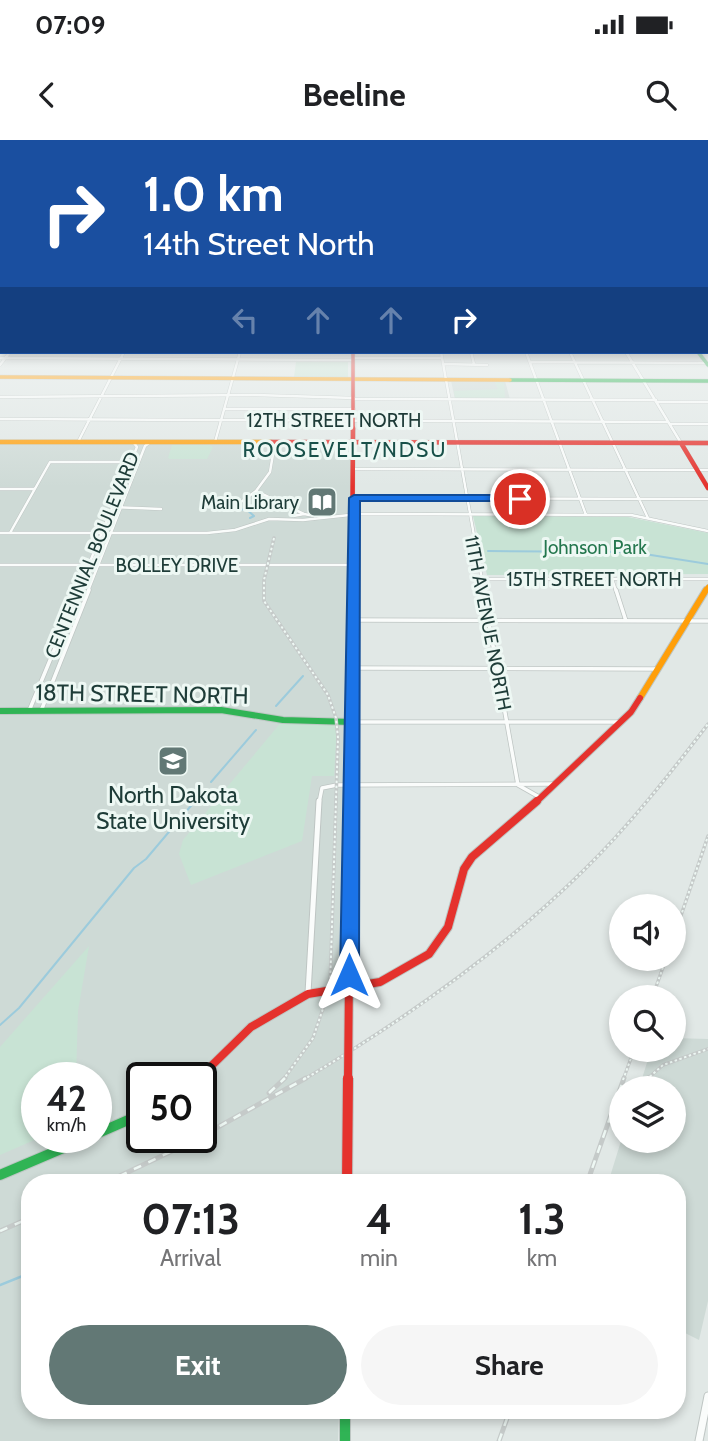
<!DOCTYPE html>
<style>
:root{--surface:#fff;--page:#f6f6f6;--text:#202124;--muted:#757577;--accent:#627875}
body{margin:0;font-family:Cabin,sans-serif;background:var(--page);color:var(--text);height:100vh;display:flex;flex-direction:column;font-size:26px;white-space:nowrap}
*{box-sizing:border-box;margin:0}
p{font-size:23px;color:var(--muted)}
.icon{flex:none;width:38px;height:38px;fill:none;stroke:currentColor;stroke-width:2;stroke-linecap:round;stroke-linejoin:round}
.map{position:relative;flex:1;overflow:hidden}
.side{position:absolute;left:21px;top:1034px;width:665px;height:245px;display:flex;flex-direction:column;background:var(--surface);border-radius:28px;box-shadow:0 4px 10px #0003}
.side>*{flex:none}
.top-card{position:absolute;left:0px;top:0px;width:709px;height:214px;box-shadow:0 4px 10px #0003;background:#1a4fa0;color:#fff;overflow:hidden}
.tools{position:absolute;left:609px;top:754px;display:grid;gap:14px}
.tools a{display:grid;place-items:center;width:77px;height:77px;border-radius:50%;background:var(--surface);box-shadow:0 4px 10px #0003;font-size:35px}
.speed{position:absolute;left:21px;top:922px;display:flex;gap:14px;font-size:35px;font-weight:700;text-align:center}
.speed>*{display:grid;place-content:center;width:91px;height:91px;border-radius:50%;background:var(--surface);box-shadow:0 4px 10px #0003;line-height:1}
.speed small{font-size:18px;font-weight:400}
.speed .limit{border:4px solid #111;border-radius:10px;background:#fff;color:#111}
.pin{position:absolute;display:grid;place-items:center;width:60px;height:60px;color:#fff;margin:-30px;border:4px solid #fff;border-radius:50%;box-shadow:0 2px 7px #0007}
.me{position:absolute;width:77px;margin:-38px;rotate:0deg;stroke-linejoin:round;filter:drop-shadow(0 0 5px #0008)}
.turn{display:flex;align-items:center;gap:24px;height:147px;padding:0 28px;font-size:32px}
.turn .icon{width:91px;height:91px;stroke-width:2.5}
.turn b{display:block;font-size:49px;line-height:60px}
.lanes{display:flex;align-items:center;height:66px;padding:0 28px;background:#0003;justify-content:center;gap:35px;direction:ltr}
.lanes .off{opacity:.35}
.eta{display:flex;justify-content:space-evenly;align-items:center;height:119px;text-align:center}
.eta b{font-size:42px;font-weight:700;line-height:49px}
.primary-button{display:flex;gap:14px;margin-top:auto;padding:14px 28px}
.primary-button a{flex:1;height:80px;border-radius:42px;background:var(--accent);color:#fff;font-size:28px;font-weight:700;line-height:80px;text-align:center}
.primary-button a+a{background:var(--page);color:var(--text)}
.status{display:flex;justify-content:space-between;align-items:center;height:49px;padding:0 35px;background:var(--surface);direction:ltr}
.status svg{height:19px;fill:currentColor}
header{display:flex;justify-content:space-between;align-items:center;height:91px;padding:0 28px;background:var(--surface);font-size:32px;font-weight:700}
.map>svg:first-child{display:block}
.built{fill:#cedad6;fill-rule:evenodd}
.green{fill:#c8e3d4}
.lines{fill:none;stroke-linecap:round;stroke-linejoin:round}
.stream-far1{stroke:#9ccbdc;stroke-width:2}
.stream{stroke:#9ccbdc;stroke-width:2.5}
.street-far3-casing{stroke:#bec5c3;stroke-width:3.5}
.street-far2-casing{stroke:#bec5c3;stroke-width:5}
.street-far1-casing{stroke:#bec5c3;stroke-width:7}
.street-casing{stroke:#bec5c3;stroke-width:9}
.fast-far2-casing{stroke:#bdc6c3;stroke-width:4.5}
.fast-far1-casing{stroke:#bdc6c3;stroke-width:8}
.fast-casing{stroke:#bdc6c3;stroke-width:12}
.slow-far2-casing{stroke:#bdc6c3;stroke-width:4.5}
.slow-far1-casing{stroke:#bdc6c3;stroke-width:5}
.slow-casing{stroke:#bdc6c3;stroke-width:8}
.jam-far3-casing{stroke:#bdc6c3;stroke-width:4.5}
.jam-far2-casing{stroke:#bdc6c3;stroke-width:5}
.jam-far1-casing{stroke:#bdc6c3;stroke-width:8}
.jam-casing{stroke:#bdc6c3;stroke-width:10}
.street-far3{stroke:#fafcfb;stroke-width:2.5}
.street-far2{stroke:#fafcfb;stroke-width:3.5}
.street-far1{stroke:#fafcfb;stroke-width:5}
.street{stroke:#fafcfb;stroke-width:7}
.fast-far2{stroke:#30b455;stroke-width:3.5}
.fast-far1{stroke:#30b455;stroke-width:6}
.fast{stroke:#30b455;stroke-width:10}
.slow-far2{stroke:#ff9f0a;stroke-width:3.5}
.slow-far1{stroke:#ff9f0a;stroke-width:4.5}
.slow{stroke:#ff9f0a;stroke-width:6}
.jam-far3{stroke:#e5322d;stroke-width:3.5}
.jam-far2{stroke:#e5322d;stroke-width:4.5}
.jam-far1{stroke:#e5322d;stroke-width:6}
.jam{stroke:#e5322d;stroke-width:8}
.rail-far1-casing{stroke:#c5cac9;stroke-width:3.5}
.rail-casing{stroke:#c5cac9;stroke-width:5}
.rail-far1{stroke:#eef8f4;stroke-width:2;stroke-dasharray:2.5;stroke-linecap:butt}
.rail{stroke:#eef8f4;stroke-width:2.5;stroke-dasharray:8;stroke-linecap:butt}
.jam-bridge-far1-casing{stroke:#bdc6c3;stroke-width:10;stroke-linecap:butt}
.jam-bridge-casing{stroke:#bdc6c3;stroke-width:12;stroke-linecap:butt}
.jam-bridge-far1{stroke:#e5322d;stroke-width:8}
.jam-bridge{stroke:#e5322d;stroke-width:10}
.route{fill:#1a73e8;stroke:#114b97;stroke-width:2}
.labels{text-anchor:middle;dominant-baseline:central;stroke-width:6;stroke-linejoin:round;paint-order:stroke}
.far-street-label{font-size:19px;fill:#1e3c38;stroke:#eef8f4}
.far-poi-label{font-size:19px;fill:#1e3c38;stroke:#eef8f4;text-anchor:end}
.far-park-label{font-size:19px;fill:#24774e;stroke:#eef8f4}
.far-neighbourhood-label{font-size:21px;letter-spacing:2px;fill:#185049;stroke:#eef8f4}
.street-label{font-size:23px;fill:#1e3c38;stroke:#eef8f4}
.poi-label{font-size:23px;fill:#1e3c38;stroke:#eef8f4}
</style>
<div class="status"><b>07:09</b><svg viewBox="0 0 49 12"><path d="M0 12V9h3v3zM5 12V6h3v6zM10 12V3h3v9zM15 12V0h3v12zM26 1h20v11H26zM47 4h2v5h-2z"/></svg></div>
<header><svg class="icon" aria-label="back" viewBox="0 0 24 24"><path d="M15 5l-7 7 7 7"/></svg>Beeline<svg class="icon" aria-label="search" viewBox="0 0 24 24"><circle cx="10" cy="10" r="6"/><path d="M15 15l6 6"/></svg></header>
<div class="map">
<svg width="708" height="1301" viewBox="0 0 708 1301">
<rect width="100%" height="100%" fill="#e1e8e6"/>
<path class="built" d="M451 241H505L510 259H455Z
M0 303 351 305 342 1043H30V1270L339 1271 338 1301H0ZM37 938H96V998H37ZM142 938H201V998H142Z
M674 898 708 899V1161L699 1200 677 1189V1043H608L621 1001H674V948H639L651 910H674Z"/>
<path class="green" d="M296 222H348V237H294Z
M494 241H504L505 258H455L454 251 498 249Z
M172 305H209L213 307 207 319H170L168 318Z
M473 376 628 377 708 393V434L487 435Z
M283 580 337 582 334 636H312L302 701 191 745 179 714 183 700Z
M89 806 78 871 76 938H37L39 998 0 1015V907Z"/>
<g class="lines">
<path class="stream-far1" d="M236 370 246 369 254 376 250 378
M488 411 632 412 708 424
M276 566 303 536
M211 642 256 590
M0 885 19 868 134 728 146 719 201 654"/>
<path class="stream" d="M0 1145 30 1133"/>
<g class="street-far3-casing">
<path id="street-far3" d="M441 212 484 451
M471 212 474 224
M526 212 586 375
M570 212 648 378
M626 212 681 303
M0 218 353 220
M354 218H442
M530 222 707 223
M443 224 487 225
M0 225 10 212
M0 257 256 255 354 258
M354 259 656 260
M657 262H708
M224 269H354
M0 279 668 282
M670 284H708
M78 302 124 212
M215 302 240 212
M275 302 270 332 256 351 304 374 315 376
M354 329 708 330
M0 349H34
M354 358 708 359
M111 367 161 369
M214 369 241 362 256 351
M293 376 304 374
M0 393H207L235 390 269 379 303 380 359 374 631 375 708 391
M10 393 50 322H132
M0 425H353
M481 439H708
M612 439 616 451
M78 451 137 307 134 303
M88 451 145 306 149 303"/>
</g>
<g class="street-far2-casing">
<path id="street-far2" d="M483 450 518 645 541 658
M616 450 626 481
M353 480 708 481
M352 528 657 529
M29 571 79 450
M41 571 89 450
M352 582H619
M319 663 322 648 337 645 554 644"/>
</g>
<g class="street-far1-casing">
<path id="street-far1" d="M308 853 319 661"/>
</g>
<g class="street-casing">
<path id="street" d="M699 1301 708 1256"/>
</g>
<g class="fast-far2-casing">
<path id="fast-far2" d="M698 212 708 225
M510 240 708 241"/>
</g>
<g class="fast-far1-casing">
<path id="fast-far1" d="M0 571 221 570 283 580 352 582"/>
</g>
<g class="fast-casing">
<path id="fast" d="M96 994 142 974
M0 1035 87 998
M345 1270V1301"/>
</g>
<g class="slow-far2-casing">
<path id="slow-far2" d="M0 237 510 240"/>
</g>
<g class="slow-far1-casing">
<path id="slow-far1" d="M0 302H271
M705 451 708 447"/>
</g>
<g class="slow-casing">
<path id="slow" d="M640 558 706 450"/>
</g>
<g class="jam-far3-casing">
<path id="jam-far3" d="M353 290V212"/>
</g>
<g class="jam-far2-casing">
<path id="jam-far2" d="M271 302 708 303
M681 303 708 348
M352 451 353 288"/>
</g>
<g class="jam-far1-casing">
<path id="jam-far1" d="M350 663 352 450
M535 663 631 572 640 558"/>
</g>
<g class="jam-casing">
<path id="jam" d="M350 732V661
M199 938 251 887 308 854 380 842 429 814 448 787 464 729 472 717 537 661"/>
</g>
<use href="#street-far3" class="street-far3"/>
<use href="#street-far2" class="street-far2"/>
<use href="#street-far1" class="street-far1"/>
<use href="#street" class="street"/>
<use href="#fast-far2" class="fast-far2"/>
<use href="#fast-far1" class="fast-far1"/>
<use href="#fast" class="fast"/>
<use href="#slow-far2" class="slow-far2"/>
<use href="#slow-far1" class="slow-far1"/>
<use href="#slow" class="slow"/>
<use href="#jam-far3" class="jam-far3"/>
<use href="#jam-far2" class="jam-far2"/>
<use href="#jam-far1" class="jam-far1"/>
<use href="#jam" class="jam"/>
<g class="rail-far1-casing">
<path id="rail-far1" d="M274 398 264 440V461L328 555 336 578 338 598 330 848 313 898 283 940
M674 796 708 696
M652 858 666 819
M303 940C404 880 501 812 584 730 630 685 669 635 708 584
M623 940 634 910
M646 940 663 925 708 909"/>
</g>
<g class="rail-casing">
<path id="rail" d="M636 948 648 938
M269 953 285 938
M105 1043 191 1002 306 938
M587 1043 624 938
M0 1091 30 1078
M499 1301 510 1270"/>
</g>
<use href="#rail-far1" class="rail-far1"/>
<use href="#rail" class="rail"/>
<g class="jam-bridge-far1-casing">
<path id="jam-bridge-far1" d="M348 940 350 732"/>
</g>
<g class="jam-bridge-casing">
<path id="jam-bridge" d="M347 1043 348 938"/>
</g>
<use href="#jam-bridge-far1" class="jam-bridge-far1"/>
<use href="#jam-bridge" class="jam-bridge"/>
</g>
<linearGradient id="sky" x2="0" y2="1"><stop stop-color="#89bde3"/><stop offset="0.48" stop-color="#f2f5f4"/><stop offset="1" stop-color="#f2f5f4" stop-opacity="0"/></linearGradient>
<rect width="708" height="347" fill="url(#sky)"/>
<path class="route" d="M520 355 525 359 524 361H360L359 835 356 841H342L340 835 349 358 354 355Z"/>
<defs>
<g id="library-square" transform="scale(1.575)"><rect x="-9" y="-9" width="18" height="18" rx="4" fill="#627875" stroke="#eef8f4"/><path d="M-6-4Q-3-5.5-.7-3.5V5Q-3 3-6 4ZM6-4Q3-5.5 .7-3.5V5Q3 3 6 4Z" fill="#fff"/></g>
<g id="university-square" transform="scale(1.575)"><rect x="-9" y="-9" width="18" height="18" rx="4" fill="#627875" stroke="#eef8f4"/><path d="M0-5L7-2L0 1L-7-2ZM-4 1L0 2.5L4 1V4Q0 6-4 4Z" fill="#fff"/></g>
</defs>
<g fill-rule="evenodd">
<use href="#library-square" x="322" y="362"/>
<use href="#university-square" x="173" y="621"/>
</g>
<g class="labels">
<g class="far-street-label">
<text x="334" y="280">12TH STREET NORTH</text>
<text transform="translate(92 415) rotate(-68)">CENTENNIAL BOULEVARD</text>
<text x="177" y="425">BOLLEY DRIVE</text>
<text x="594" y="439">15TH STREET NORTH</text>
<text transform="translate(488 483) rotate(79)">11TH AVENUE NORTH</text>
</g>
<g class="far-poi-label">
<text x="299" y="362">Main Library</text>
</g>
<g class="far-park-label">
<text x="595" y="407">Johnson Park</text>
</g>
<g class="far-neighbourhood-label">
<text x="345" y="309">ROOSEVELT/NDSU</text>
</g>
<g class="street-label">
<text transform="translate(142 554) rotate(1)">18TH STREET NORTH</text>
</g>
<g class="poi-label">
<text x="173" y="655">North Dakota<tspan x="173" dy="26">State University</tspan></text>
</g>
</g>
</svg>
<div class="tools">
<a><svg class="icon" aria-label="sound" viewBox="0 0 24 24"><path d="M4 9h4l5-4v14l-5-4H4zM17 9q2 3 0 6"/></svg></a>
<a><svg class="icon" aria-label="search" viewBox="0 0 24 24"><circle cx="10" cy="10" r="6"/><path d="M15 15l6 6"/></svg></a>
<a><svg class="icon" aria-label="layers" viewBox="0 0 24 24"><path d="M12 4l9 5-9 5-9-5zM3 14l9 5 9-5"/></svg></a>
</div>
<div class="speed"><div>42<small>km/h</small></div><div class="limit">50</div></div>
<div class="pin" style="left:520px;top:359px;background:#d93025"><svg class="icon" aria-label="arrive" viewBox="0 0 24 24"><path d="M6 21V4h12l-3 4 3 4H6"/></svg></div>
<svg class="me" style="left:349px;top:835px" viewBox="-20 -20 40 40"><path d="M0-17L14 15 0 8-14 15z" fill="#1a73e8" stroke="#fff" stroke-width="4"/></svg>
<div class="top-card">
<div class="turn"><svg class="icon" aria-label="right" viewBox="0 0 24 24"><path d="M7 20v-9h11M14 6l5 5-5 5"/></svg><div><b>1.0 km</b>14th Street North</div></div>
<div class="lanes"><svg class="icon off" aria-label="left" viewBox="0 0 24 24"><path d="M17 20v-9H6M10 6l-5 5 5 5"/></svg><svg class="icon off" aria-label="ahead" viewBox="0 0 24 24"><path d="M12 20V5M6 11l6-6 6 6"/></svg><svg class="icon off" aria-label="ahead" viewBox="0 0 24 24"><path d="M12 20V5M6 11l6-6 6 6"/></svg><svg class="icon" aria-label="right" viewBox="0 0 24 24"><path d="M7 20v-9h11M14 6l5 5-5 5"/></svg></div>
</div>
<section class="side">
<div class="eta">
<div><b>07:13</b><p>Arrival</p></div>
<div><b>4</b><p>min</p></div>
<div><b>1.3</b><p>km</p></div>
</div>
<div class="primary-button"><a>Exit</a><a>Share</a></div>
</section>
</div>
